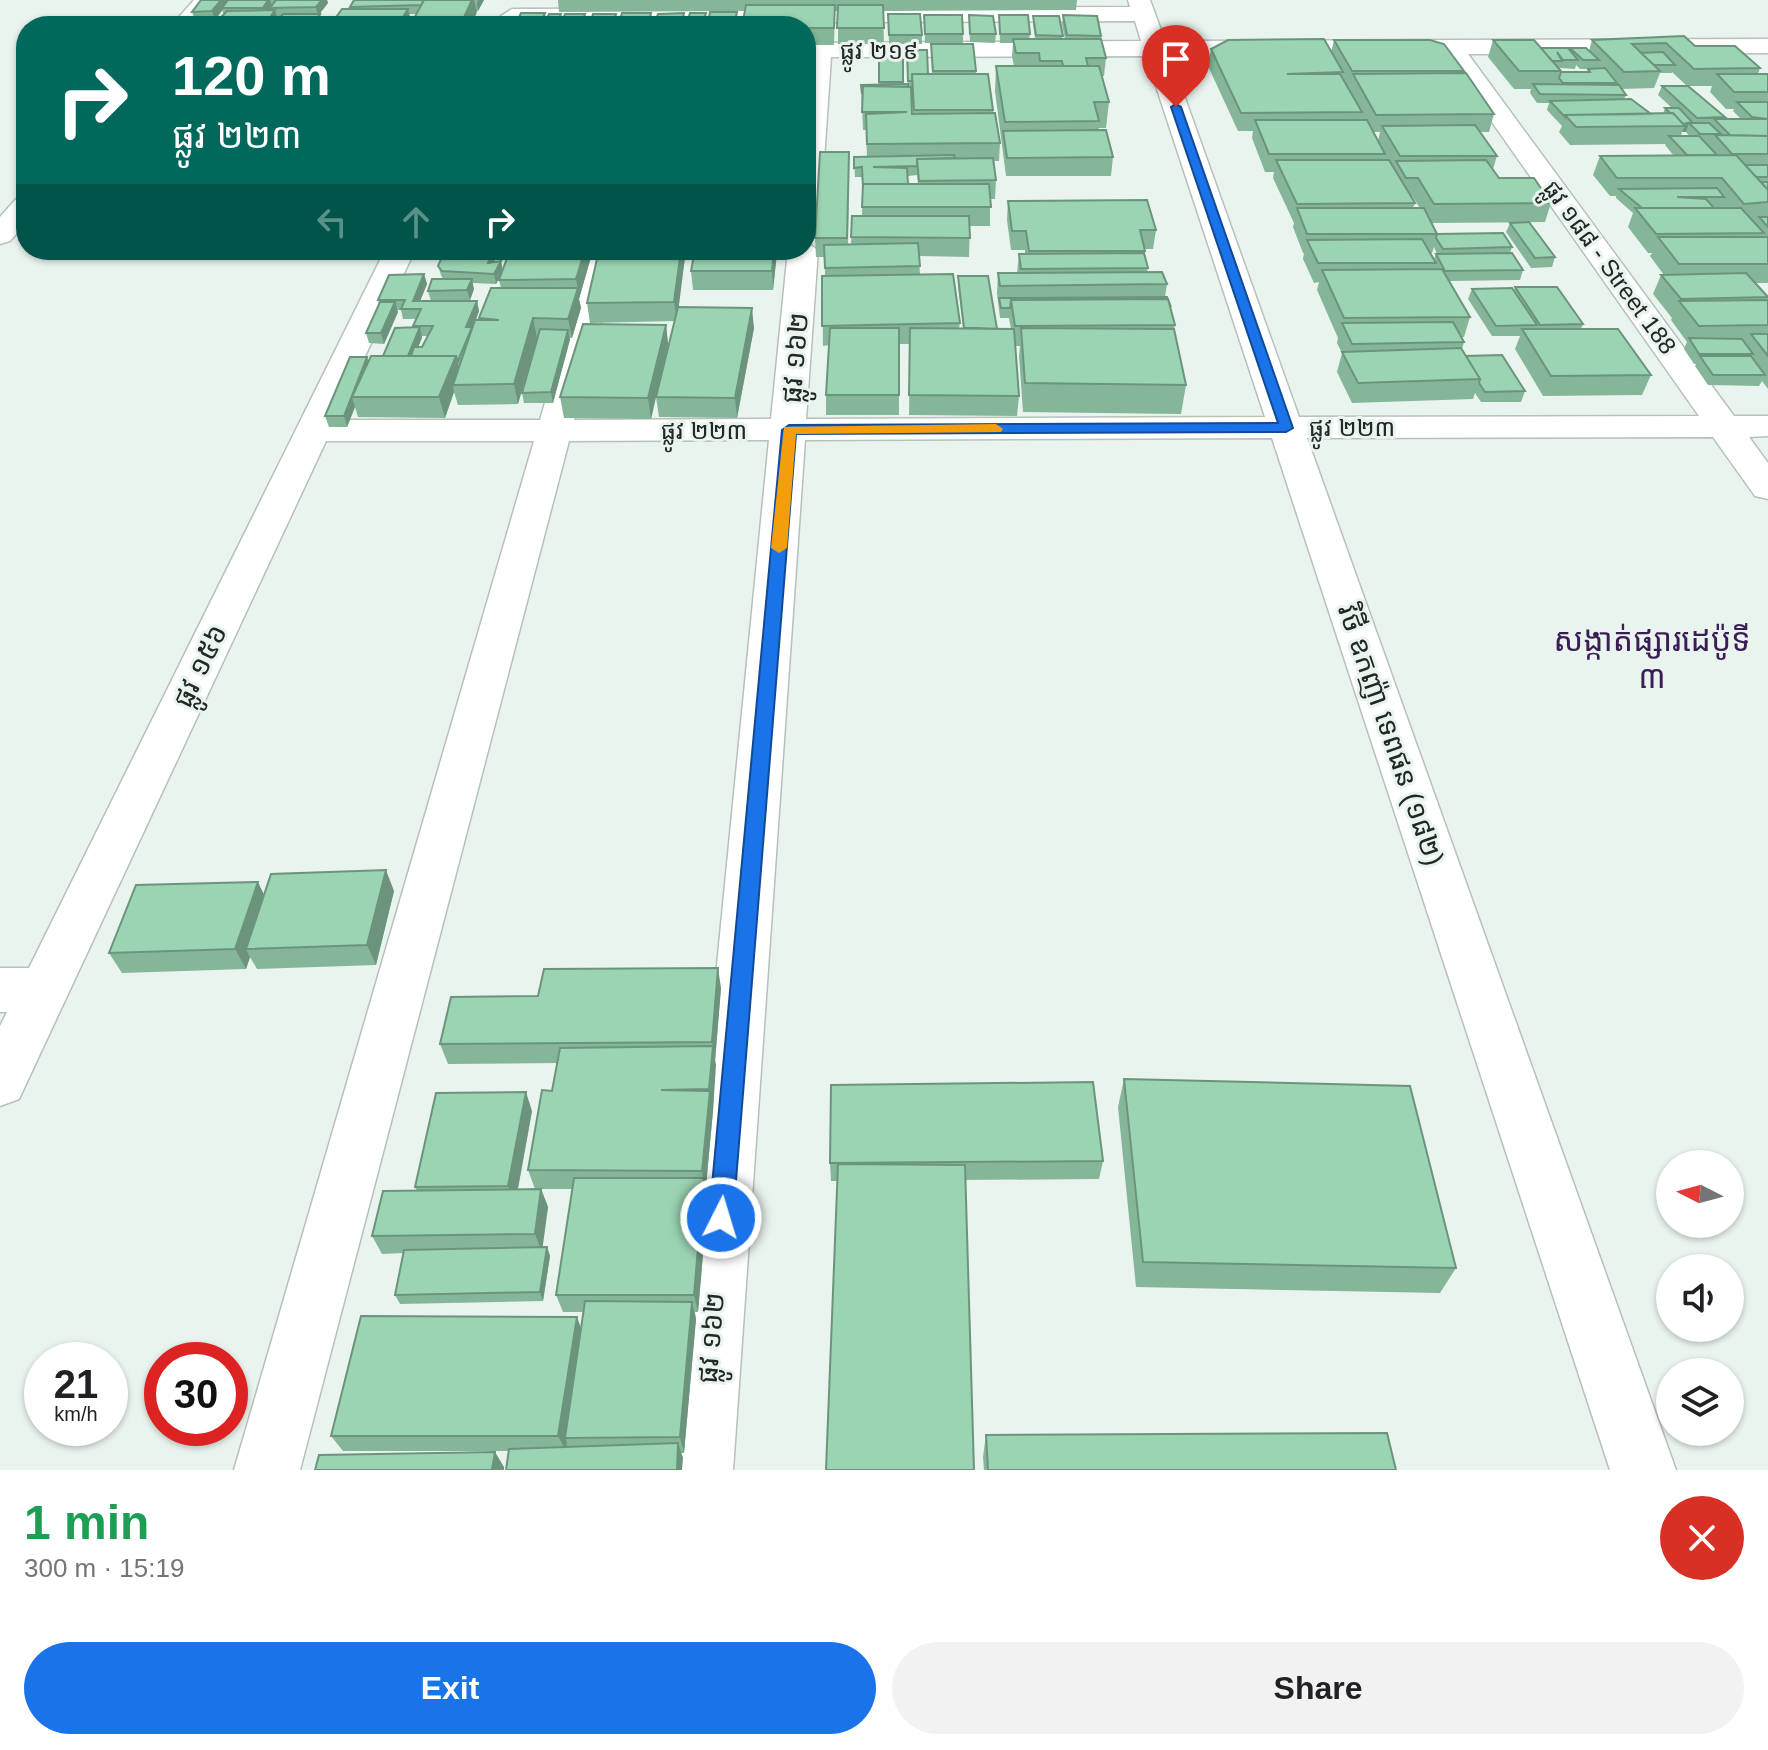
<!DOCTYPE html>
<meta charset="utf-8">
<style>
:root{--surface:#fff;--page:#f2f2f2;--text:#202124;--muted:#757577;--accent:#1a73e8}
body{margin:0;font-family:Helvetica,"Noto Sans Khmer",sans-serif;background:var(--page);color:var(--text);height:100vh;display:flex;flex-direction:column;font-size:30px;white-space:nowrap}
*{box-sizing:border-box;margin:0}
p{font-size:26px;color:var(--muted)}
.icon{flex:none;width:44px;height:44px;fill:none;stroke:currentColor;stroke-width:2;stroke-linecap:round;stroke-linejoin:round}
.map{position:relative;height:1470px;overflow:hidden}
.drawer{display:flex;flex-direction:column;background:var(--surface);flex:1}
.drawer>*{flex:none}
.hud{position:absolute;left:16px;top:16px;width:800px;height:244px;border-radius:32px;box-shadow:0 2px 6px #0004;background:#00695c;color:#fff;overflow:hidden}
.needle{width:52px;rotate:276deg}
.controls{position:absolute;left:1656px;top:1150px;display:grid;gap:16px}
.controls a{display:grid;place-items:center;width:88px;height:88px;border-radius:50%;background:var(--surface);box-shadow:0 2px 6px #0004;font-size:40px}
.speed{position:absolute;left:24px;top:1342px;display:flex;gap:16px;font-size:40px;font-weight:700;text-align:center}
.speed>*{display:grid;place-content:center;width:104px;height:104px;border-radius:50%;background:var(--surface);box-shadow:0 2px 6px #0004;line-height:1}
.speed small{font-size:20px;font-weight:400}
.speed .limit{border:12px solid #d22;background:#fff;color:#111}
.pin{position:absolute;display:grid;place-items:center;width:68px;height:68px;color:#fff;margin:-82px -34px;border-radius:50% 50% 50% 0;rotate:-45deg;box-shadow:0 0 8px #0007}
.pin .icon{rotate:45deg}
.me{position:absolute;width:88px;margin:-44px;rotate:5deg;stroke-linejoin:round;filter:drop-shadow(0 0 6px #0008)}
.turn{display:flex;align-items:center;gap:28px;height:168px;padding:0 24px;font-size:36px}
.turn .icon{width:104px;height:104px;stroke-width:2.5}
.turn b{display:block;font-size:56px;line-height:68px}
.lanes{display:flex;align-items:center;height:76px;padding:0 24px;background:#0003;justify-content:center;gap:40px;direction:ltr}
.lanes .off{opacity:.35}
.round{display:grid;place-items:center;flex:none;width:84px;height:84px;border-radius:42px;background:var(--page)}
.headline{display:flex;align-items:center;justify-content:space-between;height:136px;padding:0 24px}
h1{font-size:48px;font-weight:700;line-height:60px;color:#1e9e55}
.button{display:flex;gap:16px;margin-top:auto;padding:16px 24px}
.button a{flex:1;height:92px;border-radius:48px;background:var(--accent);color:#fff;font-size:32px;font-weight:700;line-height:92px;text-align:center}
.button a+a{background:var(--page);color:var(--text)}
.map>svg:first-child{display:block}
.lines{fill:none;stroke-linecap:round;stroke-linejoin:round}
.minor-casing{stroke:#b7c0ba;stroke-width:3}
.minor{fill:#fff;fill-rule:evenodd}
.wall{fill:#85b699;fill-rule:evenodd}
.shaded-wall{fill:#6c947d}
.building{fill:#9bd4b2;stroke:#6c947d;stroke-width:2}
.route{fill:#1a73e8;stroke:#114b97;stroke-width:2}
.slow{fill:#f59e0b}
.labels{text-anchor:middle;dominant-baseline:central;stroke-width:6;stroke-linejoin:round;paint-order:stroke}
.far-street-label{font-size:24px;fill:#232725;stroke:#eaf4ee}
.street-label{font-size:28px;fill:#232725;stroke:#eaf4ee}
.quarter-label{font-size:32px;fill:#3b1d55;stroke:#eaf4ee}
</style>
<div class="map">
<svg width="1768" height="1470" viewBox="0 0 1768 1470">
<rect width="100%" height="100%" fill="#eaf4ee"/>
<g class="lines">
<g class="minor-casing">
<path id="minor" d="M194 0H217L195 26H171Z
M1128 0H1150L1165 41 1768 39V53L1468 54 1734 416H1768V436L1749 437 1768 463V499L1755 496 1713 437 1307 438 1676 1470H1610L1272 438 805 440 733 1470H667L769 440 569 441 300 1470H234L534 441H326L19 1099 0 1106V1026L7 1012H0V968H29L385 250H415L335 420H540L589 250H619L574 420 771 419 788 250H806V242L818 250 806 419 1265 417 1146 56 831 57 820 219 816 225 806 228V43L1141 41 1135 21 512 23 501 16 512 9 1130 7ZM1444 54 1699 416 1299 417 1170 56Z
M26 196V223L10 241 0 244V217L16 199Z"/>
</g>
<use href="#minor" class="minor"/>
</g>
<path class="wall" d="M201 0H331H327L328 3 319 14 323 23 320 26H274L281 16H276L277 19 224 15 222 10 215 20H195L192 12Z
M354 0H484L478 11H476L471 26H410L417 14H409L410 17 404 26H335L334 20 350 9V7Z
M558 0H1077L1076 10 883 11 884 44H838V11H835L834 45H806V26L745 11 559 12Z
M888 14 922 35V44H889Z
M924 15 963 34V43H925Z
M969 15 996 34 995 43 970 42Z
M999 15 1030 34 1029 39H1035L1033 24V16L1063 36 1062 39H1065L1062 24 1063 15 1101 36V40L1106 58 1104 76H1101L1109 102 1106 128H1099L1098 130 1113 157 1111 176H1006L995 91 996 66H1014L1012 56 1013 43H1000Z
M1684 36 1695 46 1760 68 1758 74H1768V283H1756L1768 296V389L1762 381 1759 386 1708 385 1695 366 1696 364H1694L1684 349 1687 342 1671 320 1672 318 1653 294 1661 275H1664L1650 256 1652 253H1648L1628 227 1633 213 1616 198V196H1610L1593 175 1600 156H1674L1665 145 1666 144 1570 145 1559 132 1562 126 1547 110 1549 103H1537L1530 93 1531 89H1514L1488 57 1493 40 1541 48 1570 50V48L1589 51 1592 40ZM1576 65 1580 69H1588L1587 72H1561L1559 69 1560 68 1575 69ZM1672 72 1687 86H1662L1658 95 1672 108H1665L1663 114H1651L1624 99 1626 95 1622 89 1654 88 1660 73H1672ZM1689 86H1712L1710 92 1726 109H1734L1733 111 1741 119H1724L1725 117ZM1682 132H1686L1689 136H1681Z
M1334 40 1464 71 1463 73 1494 114 1489 132H1480L1497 156 1493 169 1499 178 1551 203 1545 222 1431 223 1437 234 1512 247 1510 253 1523 270 1520 280 1449 281 1470 317 1464 337H1461L1464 342 1462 349 1466 356 1525 391 1521 402H1481L1475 393 1473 399 1352 403 1337 372 1342 353 1337 343 1338 338 1317 290 1319 282 1314 283 1303 259 1304 253H1303L1293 227 1294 223 1273 178 1274 172H1265L1252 138 1253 131H1238L1208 66 1211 49 1331 52ZM1374 132H1380L1378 141ZM1411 196H1412L1420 208H1413L1415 203ZM1434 247 1437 254H1436L1434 259 1430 253H1432Z
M931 44H973L976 74 993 110 1000 143 999 161H993L996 180 995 199H990V226H970L969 257 919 256 920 275 960 323 959 328H963L958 286V276L997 329H1011L1009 318H1000L997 293 998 273H1017L1019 254H1025V250H1011L1007 220 1008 201 1156 230 1153 249H1144V256L1148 268 1147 272 1167 284 1165 297 1175 325 1174 331 1186 385 1181 414 1023 412 1019 356 1020 346H1015L1019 396 1017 416 909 415 910 344H899V415H826V395L829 345 823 346 822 276H825V257H816L815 238 849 170 848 245H851L852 216H862L863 177H855L854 157H867L866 130H863L861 85H879V52H903V84H908L907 50 928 74H932ZM911 90H912L913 114H912ZM917 175 918 184H908V176Z
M1510 223 1555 257 1552 267 1531 268 1506 232Z
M445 250H498L494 262 503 270 510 250H593L579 299 581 308 572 338H570L553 403H524L522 393 538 338H537L518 404 458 405 454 392 445 418 358 417 355 407 347 427H329L325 416 367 357 368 361 383 356 413 327V326L416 319H403L401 310H397L398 312 384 344 369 343 366 333 379 304 378 300 424 274 427 284 420 301H431L428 291 443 279 441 275 438 266ZM501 274 499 280 501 288 479 318V320H476L479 311 477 301H432L470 300 474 289 472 283 496 284ZM422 336H428L422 347H418Z
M599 250H686L684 251 685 257 678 307 754 328 737 418 659 417 656 397 675 321 590 323 587 303Z
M695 250H777L773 290H693L691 271Z
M1515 287 1583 324 1581 329 1651 375 1642 395 1543 396 1515 349 1520 336H1492L1468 299 1472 289 1514 291Z
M666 325 668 344 651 419 564 418 560 397Z
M394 891 376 965 257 969 250 957 246 969 122 973 109 953 264 894Z
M721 988 715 1061 713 1111 706 1186 708 1197 698 1312H695L696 1319 684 1453H681L683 1458 509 1451H343L331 1436 581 1328 583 1312H563L556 1295 573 1189H535L528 1170 552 1091 558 1063 448 1064 440 1044 538 996Z
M1124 1079 1456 1268 1440 1293 1136 1287 1118 1107Z
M532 1111 518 1189H541L548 1207 542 1247H547L550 1256 543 1301 400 1304 395 1295 404 1253 382 1254 372 1236 417 1191 415 1187Z
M1103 1161 1099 1179 838 1181H831L830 1163Z
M986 1435 1396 1470H984L983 1457Z"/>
<path class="shaded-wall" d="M221 0H230L215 20 212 11Z
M268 0H270L272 6 265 16 263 8Z
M322 0H327L328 3 318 16 316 7Z
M472 0H474L477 12 471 26H460Z
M478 0H484L478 11 477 3Z
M408 9 410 17 404 26H402L401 20Z
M275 10 277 19 272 26H264Z
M545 13 546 22 544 26H539Z
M651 13 652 21 651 26H647Z
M320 14 323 23 320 26H312Z
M561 14 562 23 561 26H556Z
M585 14 586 23 585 26H581Z
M616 14 617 22 616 26H612Z
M1689 123 1686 132H1682L1685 126 1679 124Z
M493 250 499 251 490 272 488 263Z
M585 250H593L579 299 581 308 572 338 568 319 578 289 576 279Z
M681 250H684L685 257 677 321 674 302Z
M774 250H777V254L773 290 772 271Z
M501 261 503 271 496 284 494 274Z
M424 274 427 284 416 311 413 301Z
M472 279 474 289 470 300 467 290Z
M477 301 479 311 469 337 466 327Z
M395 302 398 312 384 344 381 333Z
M752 308 754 328 737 418 735 398Z
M533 318 537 338 518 404 514 384Z
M666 325 668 344 651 419 648 398Z
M420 327 422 338 412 362 404 363Z
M568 330 570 340 553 403 551 392Z
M456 356 461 376 453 385 454 392 445 418 439 397Z
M367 357 370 367 352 397 355 407 347 427 344 416Z
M386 870 394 891 376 965 367 945Z
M258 882 268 903 246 949 250 957 246 969 235 949Z
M718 968 721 988 715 1061 712 1042Z
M713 1046 716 1065 713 1111 706 1186 708 1197 698 1312 694 1295 704 1181 702 1171 710 1093Z
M526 1092 532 1111 515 1204 508 1186Z
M541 1189 548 1207 542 1252 535 1234Z
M547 1247 550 1256 543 1301 540 1292Z
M692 1302 696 1319 684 1453 680 1437Z
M577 1317 583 1334 565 1438 567 1442 566 1451 558 1436Z
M678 1443 683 1458 682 1470H677Z
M495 1452 504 1467V1470H492Z"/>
<path class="building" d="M201 0H221L212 11 192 12Z
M228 0H268L263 8H222Z
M276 0H322L316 7 270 8Z
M354 0H424L421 5 350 7Z
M424 0H472L460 26H410Z
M746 5H835L834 28H806V26H742Z
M838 5H883L884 28H837Z
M342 9H408L401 20H334Z
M275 10 264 26H213L227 11Z
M710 12H737L734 26H707Z
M521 13H545L539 26H515Z
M622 13H651L647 26H618Z
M684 13 681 26H654L658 14Z
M690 13H706L702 26H686Z
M283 14H320L312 26H274Z
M549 14H561L556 26H544Z
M565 14H585L581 26H560Z
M593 14H616L612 26H590Z
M888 14H920L922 35H889Z
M924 15H962L963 34H925Z
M969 15 993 16 996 34H970Z
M999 15H1028L1030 34H1000Z
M1063 15 1097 16 1101 36 1067 35Z
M1033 16H1059L1063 36 1036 35Z
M1684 36 1695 46H1735L1760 68 1694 69 1666 43 1632 44 1660 71 1624 72 1592 40Z
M1013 39H1101L1106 58H1086L1088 66H1063L1062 61H1040L1039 53H1016Z
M1324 39 1343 72 1287 74H1340L1362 112 1241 113 1211 49 1228 40Z
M1334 40H1430L1444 44 1464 71H1352Z
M1493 40H1534L1561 71H1519Z
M931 44H973L976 71H933Z
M1541 48H1568L1578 60H1563L1557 52 1562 61H1552Z
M1570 48H1586L1599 60H1583Z
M907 50H927L928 74H912V81H908Z
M879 52H903V82H879Z
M1663 52 1675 65H1654L1641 53Z
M996 66H1099L1109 102H1094L1099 121 1005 122Z
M1605 68 1617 83H1563L1559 78 1561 72H1590L1588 69Z
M1466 73 1494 114 1376 115 1353 74Z
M912 74H988L993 110H914Z
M1717 74H1768V92H1734Z
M908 84V87L863 86 862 94 861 85Z
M1533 84 1619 85 1626 95 1540 94Z
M863 86 911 87 912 114 995 113 1000 143 867 144 866 114 907 112H862Z
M1662 86H1688L1725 117 1697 118Z
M1631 99 1651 114 1565 115V117L1550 101Z
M1737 102H1768V119L1752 117Z
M1665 108H1679L1692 122 1683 124 1673 113H1670Z
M1673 113 1685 126 1576 127 1565 115Z
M1714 119H1768V136L1730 135Z
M1255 120H1367L1385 154H1269Z
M1689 123H1709L1721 134H1700Z
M1475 125 1497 156H1400L1382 126Z
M1106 130 1113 157 1007 158 1003 131Z
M1715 135 1768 136V154H1732Z
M1669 136H1699L1717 155H1687Z
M820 152H849L847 238H815Z
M954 155 955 158 917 159V166L873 167 907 168 908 184H863V188L862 167 854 168V157Z
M1736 155 1768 190V202L1744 204 1722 178H1617L1600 156Z
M993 158 996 180 919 181 917 159Z
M1276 160H1389L1415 203 1297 204Z
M1486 160 1499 178H1534L1551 203 1434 204 1418 178H1406L1396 161Z
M1745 165H1768V177H1756Z
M1761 182H1768V190Z
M863 184H989L991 207H862Z
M1717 188 1724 197H1677L1706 199 1714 208H1642L1619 189Z
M1147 200 1156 230H1140L1145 251H1029L1026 231H1012L1008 201Z
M1297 208H1424L1437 234H1307Z
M1635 208H1741L1764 233 1656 234Z
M852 216H969L970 238 851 237Z
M1759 217H1768V227Z
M1529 222 1555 257 1535 258 1510 223Z
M1503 233 1512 247 1443 249 1436 238 1437 234Z
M1658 237H1768V264H1679Z
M1422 239 1436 263H1318L1307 240Z
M918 243 920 266 825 268 824 245Z
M445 250H493L488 263 501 261 494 274 442 271 438 266Z
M510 250H585L576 279 499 280Z
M599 250H681L674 302 587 303Z
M695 250H774L772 271H691Z
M1144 253 1148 268 1021 269 1019 254Z
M1512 253 1523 270 1445 271 1436 254Z
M1442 269 1470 317 1344 318 1322 270Z
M1162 272 1167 284 1000 286 998 273Z
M1746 273 1768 297 1681 299 1661 275Z
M424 274 413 301H477L466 327H472L458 361 456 356H411L414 347H422L433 326H413L421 309H401L405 300H378L389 275Z
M953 274 960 323 822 326V276Z
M958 276H988L997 329 964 328Z
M432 279H472L467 290 428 291Z
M1515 287H1557L1583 324 1540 325Z
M491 288H578L568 319 533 318 514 384 453 385 475 320H499L479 318Z
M1512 288 1537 325 1496 326 1472 289Z
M1167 297 1171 307 1168 299 1011 300 1010 308H1001L999 298Z
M1168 299 1175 325 1015 326 1011 300Z
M1768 300V325L1699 326 1679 301Z
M380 302H395L381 333H366Z
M678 307 752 308 735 398 656 397Z
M1453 322 1464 342 1352 344 1342 323Z
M583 324 666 325 648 398 560 397Z
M420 327 408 356H383L395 328Z
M830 328H899V395H826Z
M910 328 1014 329 1019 396 909 395Z
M1021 328 1174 329 1186 385 1025 383Z
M540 329 568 330 551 392 522 393Z
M1522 329H1618L1651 375 1551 376Z
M1751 334H1768V356Z
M1689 338 1742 339 1753 354H1699Z
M1461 348 1480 379 1358 383 1342 352Z
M1502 355 1525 391 1485 392 1479 383 1480 379 1466 356Z
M371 356H456L439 397H352Z
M1700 356H1751L1765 375H1713Z
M350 357H367L344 416H325Z
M386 870 367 945 246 949 271 874Z
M258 882 235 949 109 953 136 885Z
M718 968 712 1042 440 1044 451 997 538 996 544 969Z
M713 1046 709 1089 661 1090 710 1091 702 1171 528 1170 542 1090 552 1091 560 1048Z
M1124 1079 1410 1086 1456 1268 1143 1262Z
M1093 1082 1103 1161 830 1163 831 1085Z
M526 1092 508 1186 415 1187 436 1093Z
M838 1164 965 1165 974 1470H826Z
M574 1178H704L694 1295H556Z
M541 1189 535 1234 372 1236 383 1191Z
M547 1247 540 1292 395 1295 404 1250Z
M585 1301 692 1302 680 1437 565 1438Z
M361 1316 577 1317 558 1436H331Z
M1387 1433 1396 1470H988L986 1435Z
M678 1443 677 1470H506L509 1449Z
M495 1452 492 1470H315L319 1455Z"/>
<path class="route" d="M1176 104 1181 107 1293 428 1286 432 796 434 733 1218 730 1226 721 1229 713 1226 709 1218 782 430 789 425 1278 423 1171 107Z"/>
<path class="slow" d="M996 424 1003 429 1001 432 796 434 787 548 779 553 771 548 784 427Z"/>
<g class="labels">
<g class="far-street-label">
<text x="879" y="50">ផ្លូវ ២១៩</text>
<text transform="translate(1610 267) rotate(54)">ផ្លូវ ១៨៨ - Street 188</text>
<text x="1352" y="427">ផ្លូវ ២២៣</text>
<text x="704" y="430">ផ្លូវ ២២៣</text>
</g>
<g class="street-label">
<text transform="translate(795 358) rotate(-85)">ផ្លូវ ១៦២</text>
<text transform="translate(200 666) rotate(-64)">ផ្លូវ ១៥៦</text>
<text transform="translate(1391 735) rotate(71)">វិថី ឧកញ៉ា ទេពផន (១៨២)</text>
<text transform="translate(711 1338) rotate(-85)">ផ្លូវ ១៦២</text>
</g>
<g class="quarter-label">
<text x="1652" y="640">សង្កាត់ផ្សារដេប៉ូទី<tspan x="1652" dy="37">៣</tspan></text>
</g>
</g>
</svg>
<div class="controls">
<a><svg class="needle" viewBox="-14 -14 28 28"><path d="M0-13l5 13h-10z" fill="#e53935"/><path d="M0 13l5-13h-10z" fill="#757577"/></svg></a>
<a><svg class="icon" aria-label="sound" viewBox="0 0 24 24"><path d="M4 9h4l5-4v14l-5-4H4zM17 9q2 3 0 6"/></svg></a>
<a><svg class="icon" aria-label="layers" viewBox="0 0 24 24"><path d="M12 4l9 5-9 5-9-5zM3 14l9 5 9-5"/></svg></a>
</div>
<div class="speed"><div>21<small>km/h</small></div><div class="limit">30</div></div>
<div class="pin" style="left:1176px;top:107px;background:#d93025"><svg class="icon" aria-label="arrive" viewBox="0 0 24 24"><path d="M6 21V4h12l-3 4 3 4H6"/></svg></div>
<svg class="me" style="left:721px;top:1218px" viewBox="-20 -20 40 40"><circle r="17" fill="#1a73e8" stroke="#fff" stroke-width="3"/><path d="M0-11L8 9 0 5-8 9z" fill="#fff"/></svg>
<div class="hud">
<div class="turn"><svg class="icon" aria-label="right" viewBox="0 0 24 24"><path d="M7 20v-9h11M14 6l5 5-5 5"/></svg><div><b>120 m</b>ផ្លូវ ២២៣</div></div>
<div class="lanes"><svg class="icon off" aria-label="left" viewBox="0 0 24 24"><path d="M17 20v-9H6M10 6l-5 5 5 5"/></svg><svg class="icon off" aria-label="ahead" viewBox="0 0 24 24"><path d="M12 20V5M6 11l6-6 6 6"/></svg><svg class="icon" aria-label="right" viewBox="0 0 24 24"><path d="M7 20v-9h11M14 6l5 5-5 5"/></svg></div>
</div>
</div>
<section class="drawer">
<div class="headline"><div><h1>1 min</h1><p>300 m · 15:19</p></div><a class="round" style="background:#d93025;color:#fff"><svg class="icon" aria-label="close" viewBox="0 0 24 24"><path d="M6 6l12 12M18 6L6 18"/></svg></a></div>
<div class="button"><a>Exit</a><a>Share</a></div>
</section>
